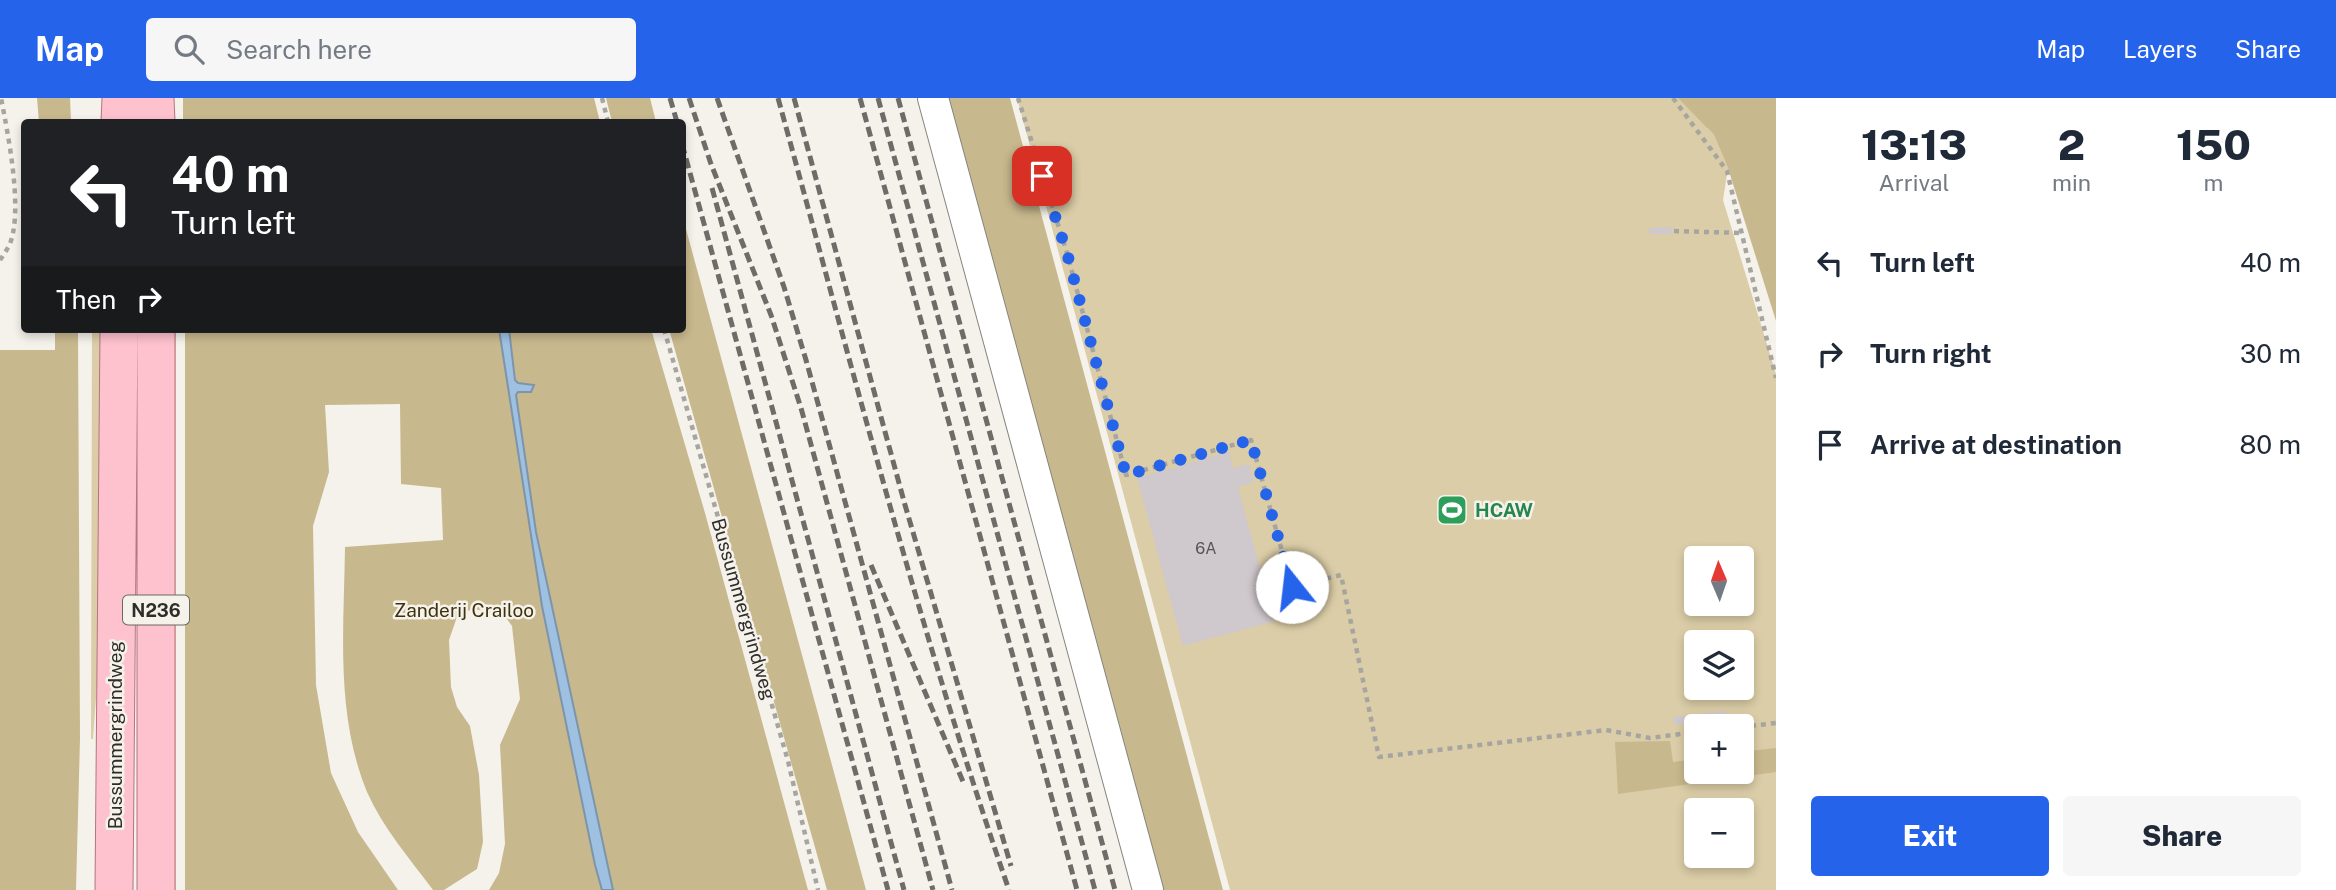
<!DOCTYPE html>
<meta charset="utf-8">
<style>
:root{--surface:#fff;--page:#f6f6f7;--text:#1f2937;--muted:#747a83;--accent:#2563eb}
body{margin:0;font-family:"Public Sans",sans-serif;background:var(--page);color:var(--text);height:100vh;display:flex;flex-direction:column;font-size:26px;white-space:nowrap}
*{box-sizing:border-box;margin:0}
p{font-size:23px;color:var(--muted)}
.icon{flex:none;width:38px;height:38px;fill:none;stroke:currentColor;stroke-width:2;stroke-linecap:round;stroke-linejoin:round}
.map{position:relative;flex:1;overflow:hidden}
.drawer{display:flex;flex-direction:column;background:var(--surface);width:560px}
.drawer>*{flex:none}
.banner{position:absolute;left:21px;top:21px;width:665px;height:214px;border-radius:7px;box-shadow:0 4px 10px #0003;background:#202124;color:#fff;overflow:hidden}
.needle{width:46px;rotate:358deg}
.fabs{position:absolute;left:1684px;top:448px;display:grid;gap:14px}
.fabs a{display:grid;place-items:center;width:70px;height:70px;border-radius:7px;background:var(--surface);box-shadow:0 4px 10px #0003;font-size:35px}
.pin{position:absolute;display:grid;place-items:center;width:60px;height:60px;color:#fff;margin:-30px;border-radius:14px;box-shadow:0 4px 10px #0006}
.me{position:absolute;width:77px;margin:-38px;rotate:344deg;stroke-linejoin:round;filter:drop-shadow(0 0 5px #0008)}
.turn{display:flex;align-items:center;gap:24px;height:147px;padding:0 35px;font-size:32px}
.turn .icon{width:91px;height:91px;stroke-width:2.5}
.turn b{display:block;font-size:49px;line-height:60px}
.then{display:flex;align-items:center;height:66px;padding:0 35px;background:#0003;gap:14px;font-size:26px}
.eta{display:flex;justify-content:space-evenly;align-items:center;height:119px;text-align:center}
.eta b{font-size:42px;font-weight:800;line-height:49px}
.primary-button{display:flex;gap:14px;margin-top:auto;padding:14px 35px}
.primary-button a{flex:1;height:80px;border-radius:7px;background:var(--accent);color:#fff;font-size:28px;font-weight:800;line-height:80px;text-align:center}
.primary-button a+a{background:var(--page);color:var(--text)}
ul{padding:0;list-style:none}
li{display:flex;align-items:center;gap:21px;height:91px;padding:0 35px}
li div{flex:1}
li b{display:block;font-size:26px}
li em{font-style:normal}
header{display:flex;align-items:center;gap:42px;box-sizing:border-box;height:98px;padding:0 35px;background:var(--accent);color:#fff}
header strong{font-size:33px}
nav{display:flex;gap:38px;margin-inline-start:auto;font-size:24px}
.search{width:490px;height:63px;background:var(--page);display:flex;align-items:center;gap:18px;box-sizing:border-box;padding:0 24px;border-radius:7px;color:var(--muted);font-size:26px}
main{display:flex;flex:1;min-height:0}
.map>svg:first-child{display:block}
.green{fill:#dbcda7;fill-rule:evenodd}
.forest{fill:#c8b88d}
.water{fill:#9ec1e2;stroke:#7c95ab;stroke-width:2}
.building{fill:#cfc8cc}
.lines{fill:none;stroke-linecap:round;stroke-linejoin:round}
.minor-casing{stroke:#87857f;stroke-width:32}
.major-casing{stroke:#b5737f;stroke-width:39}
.path{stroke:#a7a5a0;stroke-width:4.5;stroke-dasharray:5 5;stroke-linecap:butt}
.minor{stroke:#fff;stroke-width:30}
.major{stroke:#fec1ce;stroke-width:37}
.rail{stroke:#6d6c68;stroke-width:5;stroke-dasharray:10 5;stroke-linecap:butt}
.route{stroke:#2563eb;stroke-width:12;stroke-dasharray:0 21.6}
.labels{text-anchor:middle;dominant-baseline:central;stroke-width:5;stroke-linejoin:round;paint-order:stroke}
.number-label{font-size:16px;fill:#565452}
.shield{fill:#f5f2eb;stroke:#6a6864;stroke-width:2}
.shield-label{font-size:18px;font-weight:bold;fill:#2e2d2a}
.leisure-label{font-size:19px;font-weight:bold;fill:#27864d;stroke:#f5f2eb;text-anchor:start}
.street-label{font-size:19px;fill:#2e2d2a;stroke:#f5f2eb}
.park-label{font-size:19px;fill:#3e320e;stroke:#f5f2eb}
</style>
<header>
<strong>Map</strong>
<div class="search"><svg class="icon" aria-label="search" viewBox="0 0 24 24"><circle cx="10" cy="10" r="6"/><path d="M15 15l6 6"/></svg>Search here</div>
<nav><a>Map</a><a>Layers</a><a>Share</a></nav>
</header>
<main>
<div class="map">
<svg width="1776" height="792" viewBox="0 0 1776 792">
<rect width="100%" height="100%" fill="#f5f2eb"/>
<path class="green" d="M1017 0H1681L1706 23 1707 30 1714 37 1728 70 1723 102 1776 276V792H1230ZM1696 460H1741V506H1696ZM1696 544H1741V590H1696ZM1696 628H1741V674H1696ZM1696 712H1741V758H1696Z
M92 231H106L103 505 93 641H91Z
M170 231H176V792H170Z"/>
<path class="forest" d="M37 0H70L71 24H39Z
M183 0H594L600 24H183Z
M606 0H650L656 24H612Z
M948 0H1010L1223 792H1160Z
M1678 0H1776V223L1728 70 1714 37Z
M683 120 866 792H827L669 231H682Z
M55 231H78L80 641 76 792H0V252H55Z
M185 231H651L705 415 808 792H489L499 775 505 746 500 647 520 601 512 528 504 517 474 511 458 516 449 542 451 589 457 609 470 628 479 677 483 744 477 771 444 792H433C410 761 383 730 367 694 335 616 344 531 345 449L443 442 441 390 401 386 400 306 325 307 329 374 313 428 316 587 331 675 358 734 398 792H185Z
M1670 643 1673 664 1696 661V674H1741V654L1776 650V674L1618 696 1615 644Z"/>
<path class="water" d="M499 231H509L515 282 518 285 534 287 531 294H518L516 297 536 434 613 792H602L595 767 542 508Z"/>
<path class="building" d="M1061 47 1071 83 1060 86 1050 50Z
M1672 129V136H1650L1649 130Z
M1229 354 1233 370 1249 366 1254 384 1238 389 1265 489 1281 485 1286 502 1270 507 1275 523 1183 548 1137 380Z
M1726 613 1727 620 1674 627 1673 619Z"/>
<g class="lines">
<g class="minor-casing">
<path id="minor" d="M933 0 1148 792"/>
</g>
<g class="major-casing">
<path id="major" d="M155 0 156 24
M120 24 121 0
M114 792 119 231
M156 792V231"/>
</g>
<path class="path" d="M602 0 608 24
M1018 0 1067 155 1126 377 1251 342 1292 489 1341 477 1379 659 1606 632 1650 640 1696 634
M1673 0 1727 73 1776 280
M1674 133 1742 135
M0 162C3 158 6 153 9 148 24 115 8 36 1 0
M664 231 788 663 818 792
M1741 629 1776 625"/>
<use href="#minor" class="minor"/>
<use href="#major" class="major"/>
<path class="rail" d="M670 0 677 24
M689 0 711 66 771 217 801 310 933 792
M717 0 784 189 806 262 952 792
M778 0C851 265 919 532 1009 792
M794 0 905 407 1011 768
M860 0 1077 792
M878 0 1095 792
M898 0 1115 792
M682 46 888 792
M712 90 904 792
M871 467 964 686"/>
</g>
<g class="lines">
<path class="route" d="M1042 78 1067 155 1126 377 1251 342 1292 489"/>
</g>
<defs>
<g id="stadium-square" transform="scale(1.575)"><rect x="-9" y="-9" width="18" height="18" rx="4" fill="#2e9e5b" stroke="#f5f2eb"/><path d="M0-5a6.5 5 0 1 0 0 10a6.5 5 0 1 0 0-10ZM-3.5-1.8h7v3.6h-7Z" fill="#fff"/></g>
</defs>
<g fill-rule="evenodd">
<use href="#stadium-square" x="1452" y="412"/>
</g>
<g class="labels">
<g class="number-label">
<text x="1206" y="450">6A</text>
</g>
<rect class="shield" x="123" y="497.5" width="66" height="29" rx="5"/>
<g class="shield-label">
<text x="156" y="512">N236</text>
</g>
<g class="leisure-label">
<text x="1475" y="412">HCAW</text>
</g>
<g class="street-label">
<text transform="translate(744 511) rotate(74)">Bussummergrindweg</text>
<text transform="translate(115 637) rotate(-90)">Bussummergrindweg</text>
</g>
<g class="park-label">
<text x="464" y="512">Zanderij Crailoo</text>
</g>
</g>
</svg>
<div class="fabs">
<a><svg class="needle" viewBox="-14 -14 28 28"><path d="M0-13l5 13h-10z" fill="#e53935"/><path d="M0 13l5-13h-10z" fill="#747a83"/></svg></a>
<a><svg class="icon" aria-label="layers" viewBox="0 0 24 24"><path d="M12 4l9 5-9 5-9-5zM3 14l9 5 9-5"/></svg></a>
<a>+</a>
<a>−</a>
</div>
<div class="pin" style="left:1042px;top:78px;background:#d93025"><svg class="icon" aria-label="arrive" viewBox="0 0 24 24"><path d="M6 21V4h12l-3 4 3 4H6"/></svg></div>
<svg class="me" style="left:1292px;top:489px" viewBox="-20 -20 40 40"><circle r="19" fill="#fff"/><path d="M0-13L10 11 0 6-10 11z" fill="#2563eb"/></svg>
<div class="banner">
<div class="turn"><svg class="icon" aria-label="left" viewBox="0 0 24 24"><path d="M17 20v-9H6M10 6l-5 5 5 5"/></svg><div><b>40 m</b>Turn left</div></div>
<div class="then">Then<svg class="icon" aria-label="right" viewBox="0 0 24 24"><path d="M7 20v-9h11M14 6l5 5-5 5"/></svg></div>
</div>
</div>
<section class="drawer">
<div class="eta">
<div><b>13:13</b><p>Arrival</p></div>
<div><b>2</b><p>min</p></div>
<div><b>150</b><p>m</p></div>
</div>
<ul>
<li><svg class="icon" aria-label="left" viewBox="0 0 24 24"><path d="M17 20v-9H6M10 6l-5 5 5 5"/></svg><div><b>Turn left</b></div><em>40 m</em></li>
<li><svg class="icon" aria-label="right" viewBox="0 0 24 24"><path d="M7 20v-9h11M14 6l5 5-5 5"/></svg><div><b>Turn right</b></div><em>30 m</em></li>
<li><svg class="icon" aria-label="arrive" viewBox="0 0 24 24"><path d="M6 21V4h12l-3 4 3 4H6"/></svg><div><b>Arrive at destination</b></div><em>80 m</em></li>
</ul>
<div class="primary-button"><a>Exit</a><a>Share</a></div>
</section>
</main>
